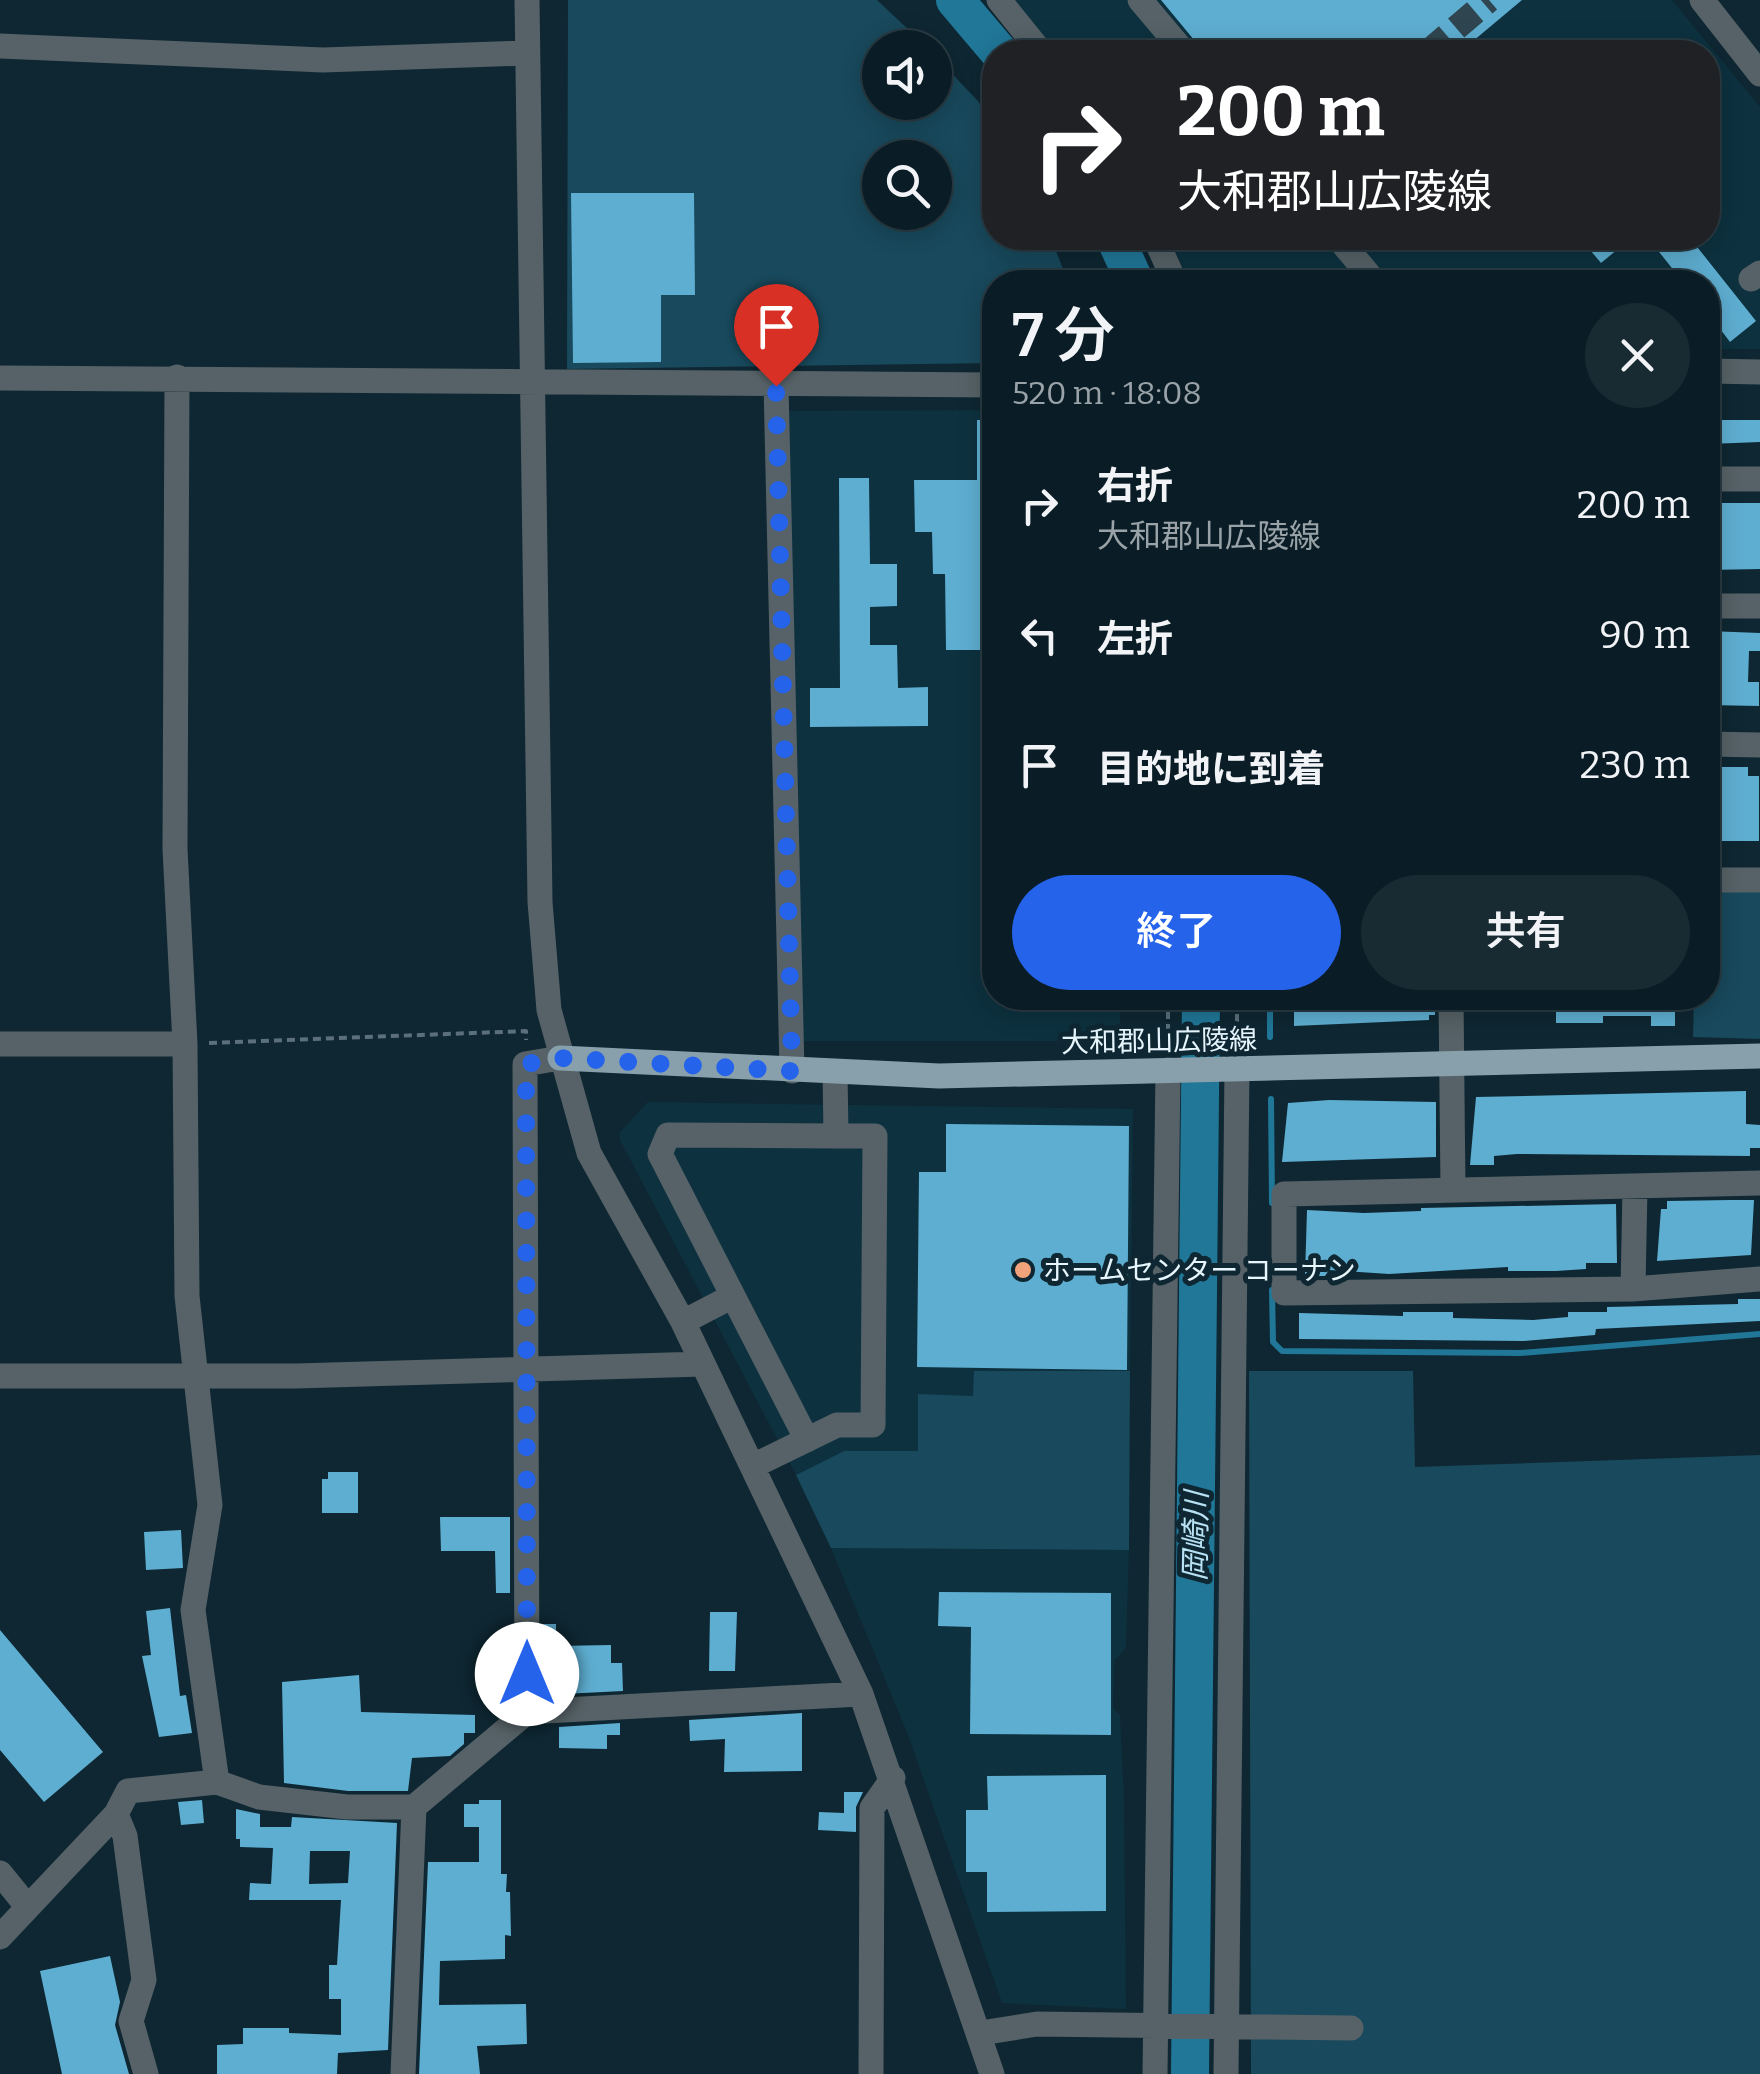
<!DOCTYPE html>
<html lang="ja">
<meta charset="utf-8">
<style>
:root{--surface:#0a1d26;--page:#182a32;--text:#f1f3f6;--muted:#99a2a7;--line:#2a3b43;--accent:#2563eb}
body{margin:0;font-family:Bitter,"Noto Sans JP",serif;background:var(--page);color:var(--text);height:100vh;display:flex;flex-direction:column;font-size:38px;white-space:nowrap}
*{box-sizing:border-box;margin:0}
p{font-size:32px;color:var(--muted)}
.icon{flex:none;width:55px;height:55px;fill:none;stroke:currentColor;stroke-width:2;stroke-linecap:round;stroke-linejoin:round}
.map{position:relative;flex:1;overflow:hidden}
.drawer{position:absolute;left:982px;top:270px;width:738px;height:740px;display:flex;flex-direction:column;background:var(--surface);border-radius:40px;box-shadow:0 5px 25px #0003,0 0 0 2px var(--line)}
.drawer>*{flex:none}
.top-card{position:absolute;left:982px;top:40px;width:738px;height:210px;border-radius:40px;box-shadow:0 5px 25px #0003,0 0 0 2px var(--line);background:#202124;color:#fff;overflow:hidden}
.controls{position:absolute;left:862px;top:30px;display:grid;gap:20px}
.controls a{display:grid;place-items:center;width:90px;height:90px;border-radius:50%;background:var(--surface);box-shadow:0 5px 25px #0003,0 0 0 2px var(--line);font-size:50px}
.pin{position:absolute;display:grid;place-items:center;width:85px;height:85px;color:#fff;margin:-102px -42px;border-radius:50% 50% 50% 0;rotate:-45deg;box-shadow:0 0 10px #0007}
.pin .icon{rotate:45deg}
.me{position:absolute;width:110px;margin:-55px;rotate:0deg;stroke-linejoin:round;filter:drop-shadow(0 0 8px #0008)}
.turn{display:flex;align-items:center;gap:35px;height:210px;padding:0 30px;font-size:45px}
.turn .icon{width:130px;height:130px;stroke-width:2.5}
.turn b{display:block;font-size:70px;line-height:85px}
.round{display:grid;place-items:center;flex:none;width:105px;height:105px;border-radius:52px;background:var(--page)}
.head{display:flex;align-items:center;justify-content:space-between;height:170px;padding:0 30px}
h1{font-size:60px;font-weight:600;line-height:75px}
.primary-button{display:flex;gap:20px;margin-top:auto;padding:20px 30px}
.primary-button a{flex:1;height:115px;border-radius:60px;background:var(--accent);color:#fff;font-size:40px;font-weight:600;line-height:115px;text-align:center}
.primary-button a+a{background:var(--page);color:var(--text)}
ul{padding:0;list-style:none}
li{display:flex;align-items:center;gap:30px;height:130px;padding:0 30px}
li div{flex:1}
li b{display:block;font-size:38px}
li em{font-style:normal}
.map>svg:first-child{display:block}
.built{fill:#0d313f}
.green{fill:#18495c;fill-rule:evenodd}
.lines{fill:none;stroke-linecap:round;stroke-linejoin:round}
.stream{stroke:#207798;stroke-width:6}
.river{stroke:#207798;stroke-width:38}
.building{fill:#5eaed1;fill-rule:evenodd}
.minor-tunnel{stroke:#2f4650;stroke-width:25;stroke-dasharray:25 12;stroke-linecap:butt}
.path{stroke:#5b707a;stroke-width:4;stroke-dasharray:8 5;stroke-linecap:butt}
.minor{stroke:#566267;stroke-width:25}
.major{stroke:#88a0ab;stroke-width:25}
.route{stroke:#2563eb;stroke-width:18;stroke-dasharray:0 32.4}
.poi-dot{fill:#f0a27a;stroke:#0e2732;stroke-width:4}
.labels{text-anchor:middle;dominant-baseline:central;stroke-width:10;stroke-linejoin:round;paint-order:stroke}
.street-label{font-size:28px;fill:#e7f6fd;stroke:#0e2732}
.poi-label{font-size:28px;fill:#e7f6fd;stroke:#0e2732;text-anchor:start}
.water-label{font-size:30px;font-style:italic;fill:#b9e1f4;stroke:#0e2732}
</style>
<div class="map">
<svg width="1760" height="2074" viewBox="0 0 1760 2074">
<rect width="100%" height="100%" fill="#0e2732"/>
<path class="built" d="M1011 0H1672L1760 107V349H1708V282H1190L1169 238H1708V52H1052Z
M995 410V998H1120V1041H799L784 411Z
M648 1102 1133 1109 1130 1371H974V1396L918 1452 844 1451 796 1475 620 1140V1132Z
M831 1548 1129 1550 1126 1648 1114 1661 1113 1708 1120 1715 1124 1799 1126 2009 1002 2003 908 1735Z"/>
<path class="green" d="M568 0H877L927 47 880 48V102H935V56L978 101 995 128V238H1051L1068 282H995V363L567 369ZM880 158H935V212H880Z
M1708 891 1760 892V1039L1693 1037 1694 998H1708Z
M974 1371H1130L1129 1550 831 1548 796 1475 844 1451H918V1394L973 1396Z
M1249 1371H1413L1415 1467 1760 1455V2074H1251Z"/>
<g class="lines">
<path class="stream" d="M1270 998V1037
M1271 1099 1272 1203
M1272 1290 1273 1342 1282 1351 1520 1353 1760 1334"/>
<path class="river" d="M955 0 999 52
M1115 238 1135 282
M1190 2074 1201 998"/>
</g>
<path class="building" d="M1161 0H1522L1460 52H1204Z
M571 193H694L695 295H661V362L573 363Z
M1580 238H1608L1618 249 1601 263Z
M1648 238H1690L1756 321 1730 342 1708 313V282H1683Z
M977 420H995V513H982V650H946L945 574H933L932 532H915L914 480H977Z
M1708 420H1760V442L1709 444Z
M839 478H869L870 564H897V606L870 607V645H897L898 688 928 687V726L810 727V688H840Z
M1708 503H1760V569L1708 570Z
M1708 631 1760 633V651H1749L1748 682H1759V706L1708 705Z
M1715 767H1748V776H1759V841H1708V772H1715Z
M1294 998H1435V1015H1429V1020L1294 1026Z
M1556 998H1675V1026H1651V1016H1603V1023H1556Z
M1746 1091V1124L1760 1125V1148H1750V1156L1517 1154 1494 1156V1165H1470L1476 1097Z
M1329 1100 1436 1102V1157L1282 1162 1288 1103Z
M946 1124 1129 1126 1127 1370 917 1367 919 1172H946Z
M1731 1200H1754L1751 1255 1657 1261 1661 1209H1667V1201Z
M1616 1204 1617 1263H1586V1269L1556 1271H1508V1267L1389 1274 1329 1270 1325 1276H1305L1307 1210 1364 1213 1421 1211V1208Z
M1738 1299H1760V1321L1596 1329 1595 1335 1524 1341 1299 1339V1313L1403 1316V1312H1453V1318L1533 1320 1568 1317V1312H1607V1307L1738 1304Z
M328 1472H358V1513H322V1479H328Z
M440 1517H510V1593H496L495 1551H441Z
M181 1530 183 1568 146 1570 144 1532Z
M939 1592 1111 1593V1735L970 1734 971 1627 938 1626Z
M170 1608 180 1696 186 1695 192 1733 159 1737 142 1656 151 1655 146 1611Z
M710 1612H737L735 1671H709Z
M543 1624H556V1646L611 1645V1663H622L623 1691 543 1695Z
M0 1630 103 1752 44 1802 0 1750Z
M359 1675 361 1712 475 1715V1733H464V1744L450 1756 412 1758 408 1791H348L284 1783 282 1682Z
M802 1713V1771L724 1772 725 1739 690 1741 689 1720Z
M620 1723V1735H607V1749L559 1748V1727Z
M1106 1775V1911L987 1912V1872H966V1810H988L987 1776Z
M844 1792H863L856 1807V1832L818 1830 819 1812 844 1813Z
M202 1800 204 1823 181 1825 178 1802Z
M479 1800H501V1874H507L506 1892H510L511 1936 505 1935V1959L440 1961 439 2005 526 2004 527 2044 477 2046 480 2074H419L428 1862H479V1827H464V1804H479Z
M236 1809 260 1814V1827H291L292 1817 397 1823 388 2050 338 2053 337 2074H217V2045L243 2044V2028H289V2033L341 2035V1999H329V1965H337L341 1900H249L250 1883 271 1884 273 1848 240 1847V1839H236ZM310 1851H350L348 1883 309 1884Z
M110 1956 120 2002 115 2025 129 2074H62L40 1971Z"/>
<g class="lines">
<path class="minor-tunnel" d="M1428 52 1489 0"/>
<path class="path" d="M1168 998V1048
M209 1043 526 1031V1040
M1237 1048V998"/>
<path class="minor" d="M527 0 540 902 549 1010 589 1153 683 1322 861 1694 992 2074
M999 0 1041 52
M1140 0 1184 52
M1702 0 1760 74
M0 46 323 60 526 53
M1155 238 1175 282
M1338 238 1375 282
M1751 279 1760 273
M1708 371 1760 372
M177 377 175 849 185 1044 187 1296 210 1505 193 1610 217 1782
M0 378 995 385
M776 385 792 1071
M1708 479H1760
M1708 606H1760
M1708 744 1760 745
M1708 880H1760
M1451 998 1453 1189
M0 1044H185
M1760 1183 1284 1194V1293L1633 1289 1760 1279
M1633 1289 1635 1188
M683 1322 733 1296
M0 1376H296L703 1364
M807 1440 660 1154 668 1135 836 1136
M753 1466 837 1425H873L875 1136H836L835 1072
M527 1712 525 1064 560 1058
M116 1814 125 1836 144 1980 131 2021 146 2074
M0 1873 26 1905
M0 1937 116 1814 128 1791 217 1782 259 1797 347 1807H414L527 1712 861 1694
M981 2033 1037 2024 1351 2028
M403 2074 414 1807
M871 2074 872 1808 893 1778
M1155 2074 1168 1070
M1226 2074 1237 1069"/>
<path class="major" d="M560 1058 939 1076 1760 1056"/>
</g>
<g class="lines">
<path class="route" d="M527 1674 526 1064 560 1058 792 1071 776 386"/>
</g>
<circle class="poi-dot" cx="1023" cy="1270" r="10"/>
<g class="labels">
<g class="street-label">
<text transform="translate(1159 1041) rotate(-1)">大和郡山広陵線</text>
</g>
<g class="poi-label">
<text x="1043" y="1270">ホームセンター コーナン</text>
</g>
<g class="water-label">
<text transform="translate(1196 1536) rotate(-89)">岡崎川</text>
</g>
</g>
</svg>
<div class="controls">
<a><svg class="icon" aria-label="sound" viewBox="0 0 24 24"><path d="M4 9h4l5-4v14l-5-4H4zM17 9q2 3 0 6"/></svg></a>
<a><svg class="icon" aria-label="search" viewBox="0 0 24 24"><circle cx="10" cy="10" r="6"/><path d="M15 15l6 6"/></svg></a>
</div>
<div class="pin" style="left:776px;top:386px;background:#d93025"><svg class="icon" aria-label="arrive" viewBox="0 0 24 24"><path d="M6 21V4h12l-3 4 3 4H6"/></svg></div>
<svg class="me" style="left:527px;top:1674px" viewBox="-20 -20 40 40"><circle r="19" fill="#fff"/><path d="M0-13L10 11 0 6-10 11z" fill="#2563eb"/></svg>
<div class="top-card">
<div class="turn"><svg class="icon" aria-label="right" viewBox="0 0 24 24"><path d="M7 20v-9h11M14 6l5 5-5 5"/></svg><div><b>200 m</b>大和郡山広陵線</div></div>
</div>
<section class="drawer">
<div class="head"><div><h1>7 分</h1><p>520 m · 18:08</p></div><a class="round"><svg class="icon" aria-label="close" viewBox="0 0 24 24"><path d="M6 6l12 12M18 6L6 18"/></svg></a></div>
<ul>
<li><svg class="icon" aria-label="right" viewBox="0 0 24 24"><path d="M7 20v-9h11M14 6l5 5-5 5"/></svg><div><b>右折</b><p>大和郡山広陵線</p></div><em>200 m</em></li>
<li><svg class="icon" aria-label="left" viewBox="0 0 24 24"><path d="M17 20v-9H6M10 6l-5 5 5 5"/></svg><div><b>左折</b></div><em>90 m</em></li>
<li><svg class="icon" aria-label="arrive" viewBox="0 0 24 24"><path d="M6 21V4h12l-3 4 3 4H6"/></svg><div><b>目的地に到着</b></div><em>230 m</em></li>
</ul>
<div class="primary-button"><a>終了</a><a>共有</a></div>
</section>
</div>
